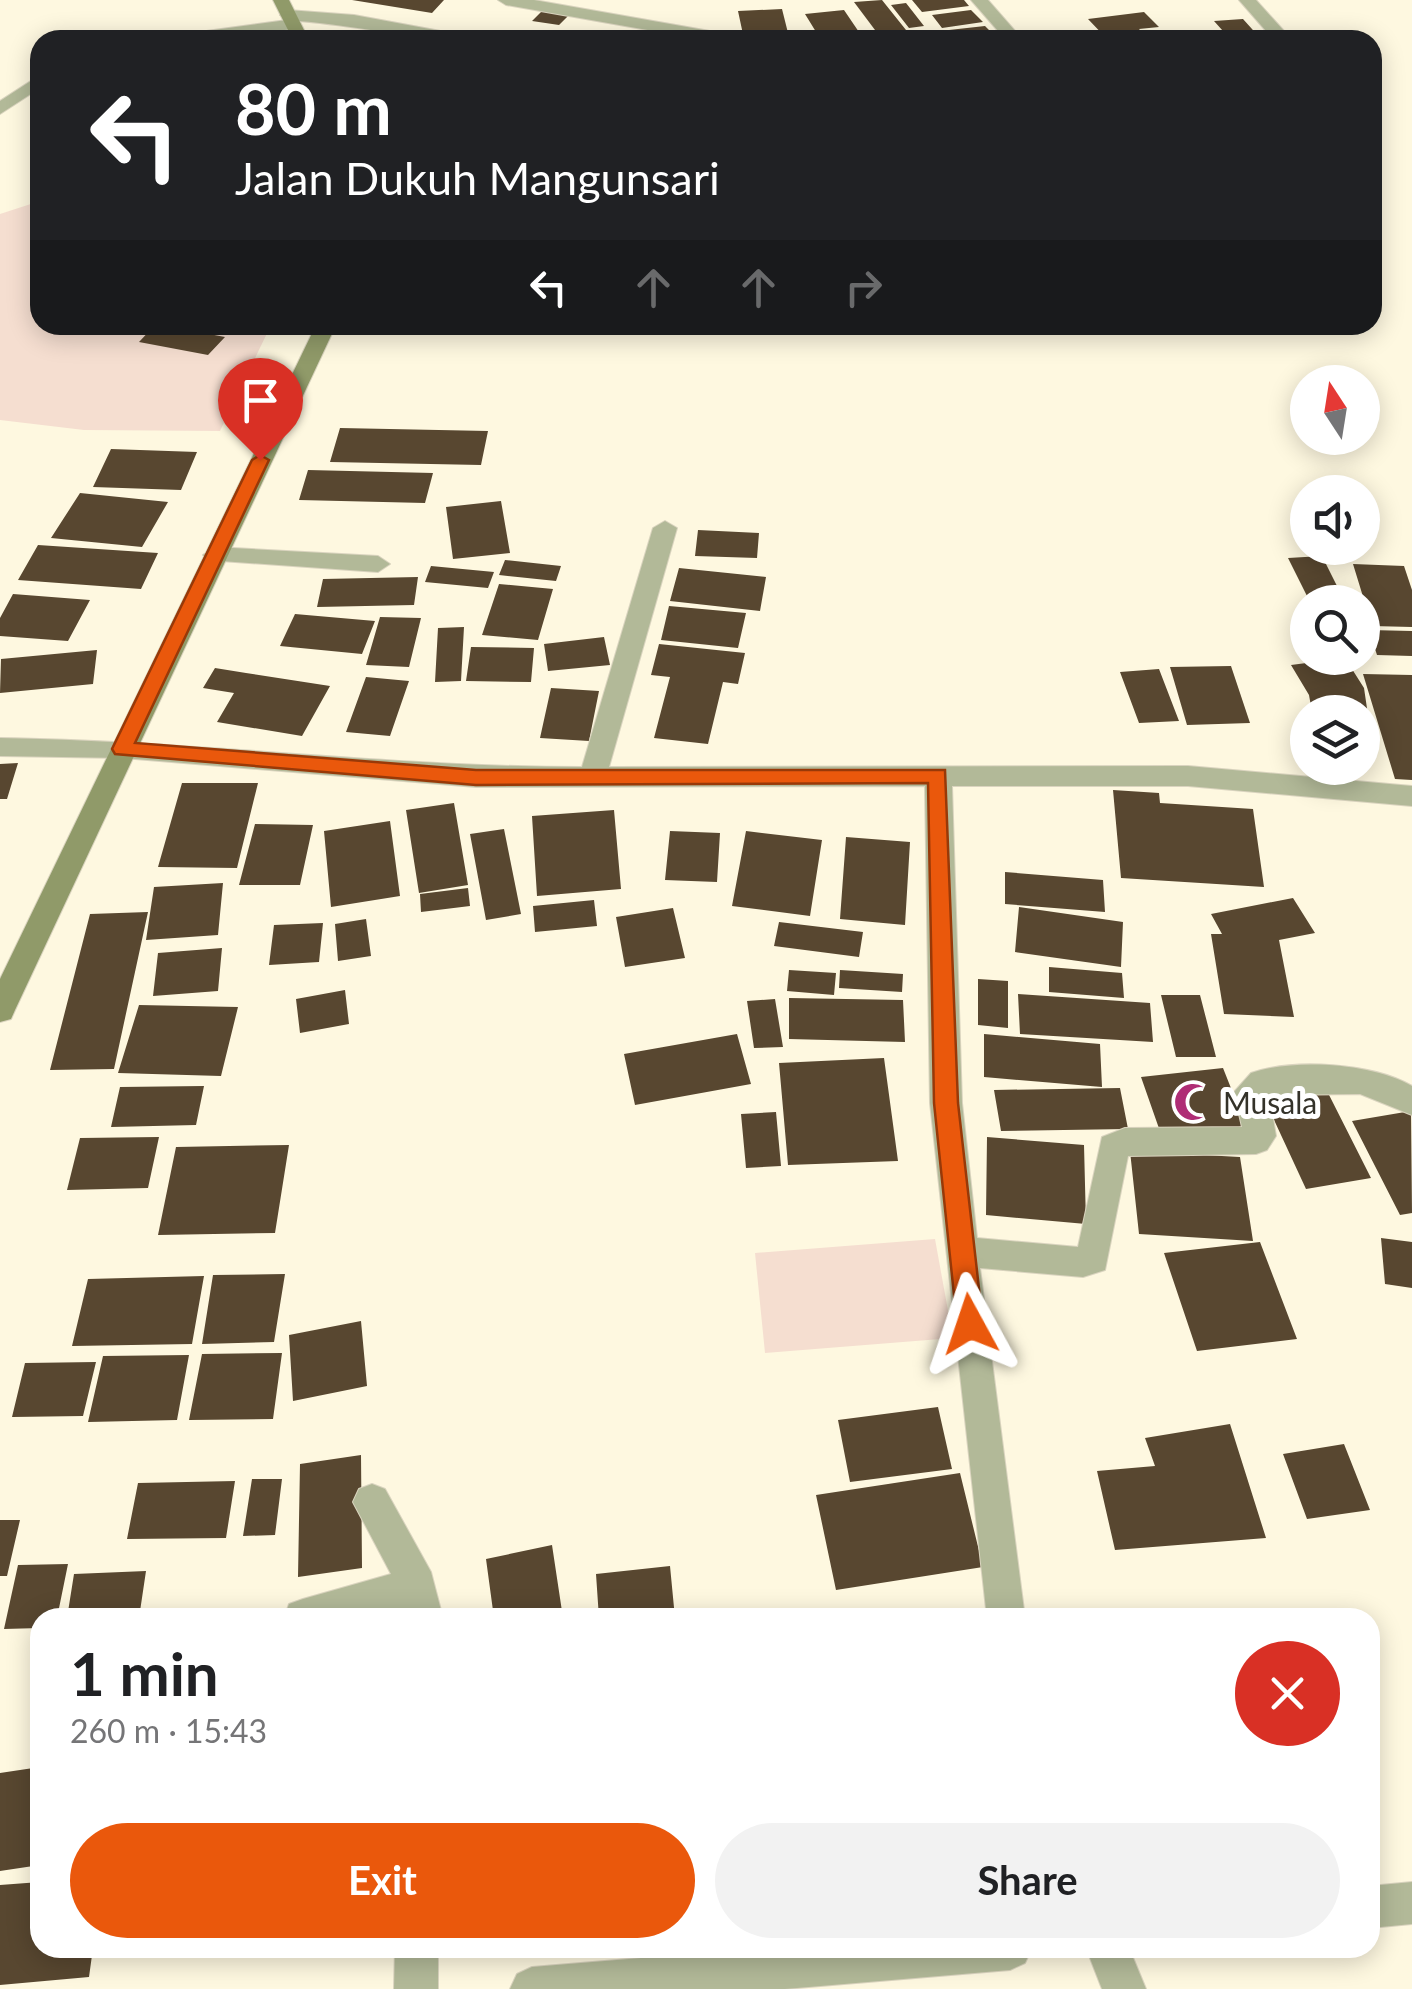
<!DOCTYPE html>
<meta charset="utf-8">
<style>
:root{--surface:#fff;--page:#f2f2f2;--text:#202124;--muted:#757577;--accent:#ea580c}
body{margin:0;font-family:Lato,sans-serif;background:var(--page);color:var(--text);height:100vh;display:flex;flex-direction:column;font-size:38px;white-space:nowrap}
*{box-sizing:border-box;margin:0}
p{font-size:32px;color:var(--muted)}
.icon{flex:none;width:55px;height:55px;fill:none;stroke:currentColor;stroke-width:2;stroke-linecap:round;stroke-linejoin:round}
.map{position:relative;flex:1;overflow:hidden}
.side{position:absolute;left:30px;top:1608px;width:1350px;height:350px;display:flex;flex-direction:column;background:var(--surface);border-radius:30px;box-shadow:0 5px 25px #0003}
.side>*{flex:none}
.banner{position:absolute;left:30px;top:30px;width:1352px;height:305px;border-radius:30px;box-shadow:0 5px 25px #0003;background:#202124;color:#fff;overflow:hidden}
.needle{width:65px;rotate:348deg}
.controls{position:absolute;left:1290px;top:365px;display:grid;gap:20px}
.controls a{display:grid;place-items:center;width:90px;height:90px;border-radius:50%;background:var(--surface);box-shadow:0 5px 25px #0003;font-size:50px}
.pin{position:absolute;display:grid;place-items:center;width:85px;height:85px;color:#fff;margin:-102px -42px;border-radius:50% 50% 50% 0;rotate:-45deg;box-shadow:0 0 10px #0007}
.pin .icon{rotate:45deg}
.me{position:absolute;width:110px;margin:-55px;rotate:355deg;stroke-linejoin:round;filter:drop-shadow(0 0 8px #0008)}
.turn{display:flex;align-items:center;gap:35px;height:210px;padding:0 40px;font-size:45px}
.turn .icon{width:130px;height:130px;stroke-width:2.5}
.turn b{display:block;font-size:70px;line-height:85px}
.lanes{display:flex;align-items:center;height:95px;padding:0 40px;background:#0003;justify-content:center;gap:50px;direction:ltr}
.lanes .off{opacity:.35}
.round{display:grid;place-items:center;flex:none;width:105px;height:105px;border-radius:52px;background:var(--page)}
.headline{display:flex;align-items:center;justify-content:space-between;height:170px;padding:0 40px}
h1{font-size:60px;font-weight:700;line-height:75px}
.cta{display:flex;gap:20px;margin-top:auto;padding:20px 40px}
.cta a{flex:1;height:115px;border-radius:60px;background:var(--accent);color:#fff;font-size:40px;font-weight:700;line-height:115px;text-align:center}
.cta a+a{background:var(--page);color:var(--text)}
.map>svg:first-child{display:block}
.green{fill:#f5ded0}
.building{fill:#584730}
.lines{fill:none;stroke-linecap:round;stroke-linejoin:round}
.street-casing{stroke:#dad4bf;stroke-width:2}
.secondary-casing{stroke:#dad4bf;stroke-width:2}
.street{fill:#b2b998;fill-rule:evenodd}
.secondary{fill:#909a69;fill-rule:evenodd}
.route{fill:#ea580c;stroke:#983908;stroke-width:2.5}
.labels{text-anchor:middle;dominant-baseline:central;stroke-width:10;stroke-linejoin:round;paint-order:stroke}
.poi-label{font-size:30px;fill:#343229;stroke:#fff;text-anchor:start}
</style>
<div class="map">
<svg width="1412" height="1989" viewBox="0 0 1412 1989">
<rect width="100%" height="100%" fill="#fef8e0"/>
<path class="green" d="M40 201V325H271L220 431 84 430 0 420V214Z
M935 1239 953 1338 765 1353 755 1253Z"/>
<path class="building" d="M352 0H444L432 13Z
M882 0 906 30 878 34 854 2Z
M912 0H964L969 6 922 12Z
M906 3 924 26 909 28 891 5Z
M782 9 789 37 744 39 738 11Z
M543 10 569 15 559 25 532 21Z
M844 10 863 38 821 40 805 14Z
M971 10 983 22 942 28 932 15Z
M1144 12 1159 27 1139 29 1149 40H1108L1088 19Z
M1243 19 1261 39 1231 40 1214 21Z
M985 26 992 33 956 38 949 30Z
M155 325H161L225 337 208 355 139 342Z
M340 428 488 431 481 465 330 462Z
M111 449 197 452 181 490 93 487Z
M308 470 433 473 425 503 299 500Z
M80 493 168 502 142 547 51 538Z
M501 501 510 553 453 559 446 507Z
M698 530 759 533 757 558 695 556Z
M38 545 158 553 141 589 18 580Z
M1322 556 1345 602H1310L1288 558Z
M505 560 561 566 556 581 499 575Z
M1353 564 1404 566 1412 590V627L1372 626Z
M431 566 494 572 488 588 425 582Z
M679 568 766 577 760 611 670 601Z
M418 577 414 605 317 607 323 579Z
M499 584 553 589 538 640 482 635Z
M13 594 90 600 68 641 0 636V618Z
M669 606 746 613 738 648 661 640Z
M295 614 375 621 362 654 280 646Z
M380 617 421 618 409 667 366 665Z
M464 627 461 681 435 682 438 628Z
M1369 630 1412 631V656L1377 655Z
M604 637 610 665 548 671 544 644Z
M659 644 745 653 738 684 723 682 708 744 654 738 670 677 651 675Z
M471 647 534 648 531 682 466 681Z
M97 650 93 684 0 693 1 659Z
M1345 658 1364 688 1373 749H1362V712H1312L1309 695 1291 665Z
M1231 666 1250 723 1187 725 1170 667Z
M215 668 246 673 330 686 302 736 217 722 234 693 203 688Z
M1159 669 1179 721 1139 723 1120 672Z
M1363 674 1412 675V780L1395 779Z
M366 677 409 681 390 736 346 732Z
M551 688 599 691 589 741 540 738Z
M18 763 7 799H0V764Z
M182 783H258L237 868 158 867Z
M1113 790 1159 793 1160 803 1253 809 1264 887 1121 878Z
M454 803 468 885 419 893 406 810Z
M614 810 621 889 537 896 532 816Z
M390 821 400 896 331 907 324 831Z
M255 824 313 825 300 885H239Z
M504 829 521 914 486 920 470 834Z
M670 831 720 833 717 882 665 880Z
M746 831 822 840 810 916 732 906Z
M846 837 910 842 905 925 840 919Z
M1005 872 1103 880 1105 912 1005 904Z
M223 883 218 935 146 940 154 887Z
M468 888 470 906 421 912 420 894Z
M1293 898 1315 933 1279 940 1294 1017 1224 1014 1211 934H1222L1211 914Z
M594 900 597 926 535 932 533 906Z
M1019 907 1123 922 1121 967 1015 952Z
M673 908 685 958 625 967 616 917Z
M148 912 114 1069 50 1070 90 914Z
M366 919 371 956 338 961 335 924Z
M779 922 863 932 859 957 774 946Z
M323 923 319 962 269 965 274 925Z
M222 948 218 991 153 996 158 953Z
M1049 967 1122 973 1124 998 1049 992Z
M789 970 836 973 834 995 787 991Z
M840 970 903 974 902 992 839 988Z
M978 979 1008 981V1028L978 1025Z
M345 990 349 1024 300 1033 296 999Z
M1018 994 1150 1003 1153 1042 1020 1034Z
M1161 995H1200L1216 1057H1176Z
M789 998 903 1000 905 1042 789 1039Z
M775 999 783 1047 754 1048 747 1001Z
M139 1005 238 1007 221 1076 118 1073Z
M737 1034 751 1084 635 1105 624 1054Z
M984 1034 1100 1044 1102 1087 984 1077Z
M884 1058 898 1161 788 1165 779 1063Z
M1223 1068 1246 1126 1162 1137 1141 1077Z
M1324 1085 1371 1178 1306 1189 1263 1096Z
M204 1086 196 1125 111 1127 120 1087Z
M1120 1088 1128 1129 1001 1131 994 1090Z
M1411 1111 1412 1213 1400 1215 1352 1121Z
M776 1112 781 1166 746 1168 741 1114Z
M159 1137 148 1188 67 1190 80 1138Z
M987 1137 1084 1145 1086 1224 986 1215Z
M289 1145 275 1233 158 1235 176 1147Z
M1130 1151 1240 1157 1253 1241 1139 1234Z
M1381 1238 1412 1242V1288L1385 1284Z
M1260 1242 1297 1339 1197 1351 1164 1253Z
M285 1274 274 1342 202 1344 213 1275Z
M204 1276 192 1344 72 1346 88 1279Z
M361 1321 367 1386 293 1401 289 1335Z
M282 1353 273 1419 189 1420 202 1354Z
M189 1355 177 1420 88 1422 103 1356Z
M96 1362 83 1416 12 1417 25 1363Z
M938 1407 952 1469 850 1482 838 1420Z
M1230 1424 1266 1538 1115 1550 1097 1471 1155 1466 1145 1438Z
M1344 1444 1370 1510 1307 1519 1283 1454Z
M361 1455 362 1568 298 1577 300 1464Z
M960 1473 983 1567 836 1590 816 1495Z
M252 1479H282L275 1535 243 1536Z
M235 1481 226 1538 127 1539 138 1483Z
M0 1520H20L7 1576H0Z
M552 1545 563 1618H494L486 1559Z
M68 1564 57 1618H40V1628L4 1629 18 1565Z
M670 1566 675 1618H599L596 1574Z
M146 1571 139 1618H67L74 1574Z
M821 1608 910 1609 911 1618H822Z
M40 1767V1865L0 1871V1773Z
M40 1882V1948H93L89 1977 0 1985V1885Z"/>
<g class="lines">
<g class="street-casing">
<path id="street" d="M498 0H534L721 33 729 38 704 40 506 5Z
M971 0H988L1023 40H1006Z
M1239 0H1256L1284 31 1279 40H1263L1267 32Z
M288 10 354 15 462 35 470 40C413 40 356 25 298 21V28L292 29 213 40H169L177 35 287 20 280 15Z
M40 75V88L0 114V101Z
M665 521 677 528 609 767 1188 766 1412 786V806L1188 786H952L962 1103 977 1238 1078 1247 1102 1137 1125 1128 1242 1127 1234 1092 1251 1073C1294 1058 1373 1063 1412 1086V1115L1360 1094 1269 1095 1276 1136 1267 1150 1256 1154 1128 1156 1105 1270 1083 1277 980 1268 1025 1618H987L930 1103 925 786 476 787 123 758 0 756V738C195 741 388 767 582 767L653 528Z
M215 547 378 556 390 564 378 572 207 560 203 555Z
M372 1484 385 1489 431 1572 443 1618H405L403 1608 372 1618H284L289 1604 303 1599 391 1574 353 1502 359 1489Z
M1412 1882V1924L1370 1928V1886Z
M395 1948H438V1989H394Z
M762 1948H1032L1025 1963 1010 1970 785 1989H510L517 1974 532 1967Z
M1086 1948H1129L1146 1989H1102Z"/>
</g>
<g class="secondary-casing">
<path id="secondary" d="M273 0H289L309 40H293Z
M316 325H336L15 1010 11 1019 0 1022V979Z"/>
</g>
<use href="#street" class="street"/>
<use href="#secondary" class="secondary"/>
</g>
<path class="route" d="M260 455 269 460 135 743 476 770H945L958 1103 983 1324 980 1333 970 1336 961 1333 957 1324 934 1103 928 783 476 785 115 754 112 749 252 460Z"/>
<defs>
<g id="mosque-bare" transform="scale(3)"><path d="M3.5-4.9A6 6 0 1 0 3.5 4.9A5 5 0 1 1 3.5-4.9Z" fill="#af2c75" stroke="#fff" stroke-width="2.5" paint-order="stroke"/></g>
</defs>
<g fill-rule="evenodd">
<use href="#mosque-bare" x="1193" y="1102"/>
</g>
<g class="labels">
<g class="poi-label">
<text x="1223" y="1102">Musala</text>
</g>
</g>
</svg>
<div class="controls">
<a><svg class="needle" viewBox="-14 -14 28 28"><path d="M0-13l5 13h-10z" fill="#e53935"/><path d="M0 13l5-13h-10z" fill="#757577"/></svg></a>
<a><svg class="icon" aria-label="sound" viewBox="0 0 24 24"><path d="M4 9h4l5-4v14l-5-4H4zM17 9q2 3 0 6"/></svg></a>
<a><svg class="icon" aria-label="search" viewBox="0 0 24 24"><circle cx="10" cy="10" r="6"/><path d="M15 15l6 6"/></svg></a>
<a><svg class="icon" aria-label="layers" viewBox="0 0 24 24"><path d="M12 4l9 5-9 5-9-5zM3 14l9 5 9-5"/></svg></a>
</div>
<div class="pin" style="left:260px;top:460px;background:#d93025"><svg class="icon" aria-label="arrive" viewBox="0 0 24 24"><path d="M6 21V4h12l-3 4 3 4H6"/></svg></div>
<svg class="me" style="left:970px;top:1324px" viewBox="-20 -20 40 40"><path d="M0-17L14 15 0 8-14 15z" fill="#ea580c" stroke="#fff" stroke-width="4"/></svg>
<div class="banner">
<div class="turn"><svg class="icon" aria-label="left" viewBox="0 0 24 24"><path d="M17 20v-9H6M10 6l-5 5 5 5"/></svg><div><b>80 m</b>Jalan Dukuh Mangunsari</div></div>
<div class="lanes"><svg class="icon" aria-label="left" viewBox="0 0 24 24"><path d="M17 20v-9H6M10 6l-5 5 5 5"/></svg><svg class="icon off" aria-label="ahead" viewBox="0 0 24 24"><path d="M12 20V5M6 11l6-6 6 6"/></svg><svg class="icon off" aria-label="ahead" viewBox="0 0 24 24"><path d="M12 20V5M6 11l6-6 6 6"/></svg><svg class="icon off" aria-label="right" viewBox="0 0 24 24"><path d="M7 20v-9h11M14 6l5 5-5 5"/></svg></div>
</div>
<section class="side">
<div class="headline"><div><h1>1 min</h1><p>260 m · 15:43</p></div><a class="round" style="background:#d93025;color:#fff"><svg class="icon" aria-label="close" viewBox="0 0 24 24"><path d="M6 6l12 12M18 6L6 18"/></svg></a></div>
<div class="cta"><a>Exit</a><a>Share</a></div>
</section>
</div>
